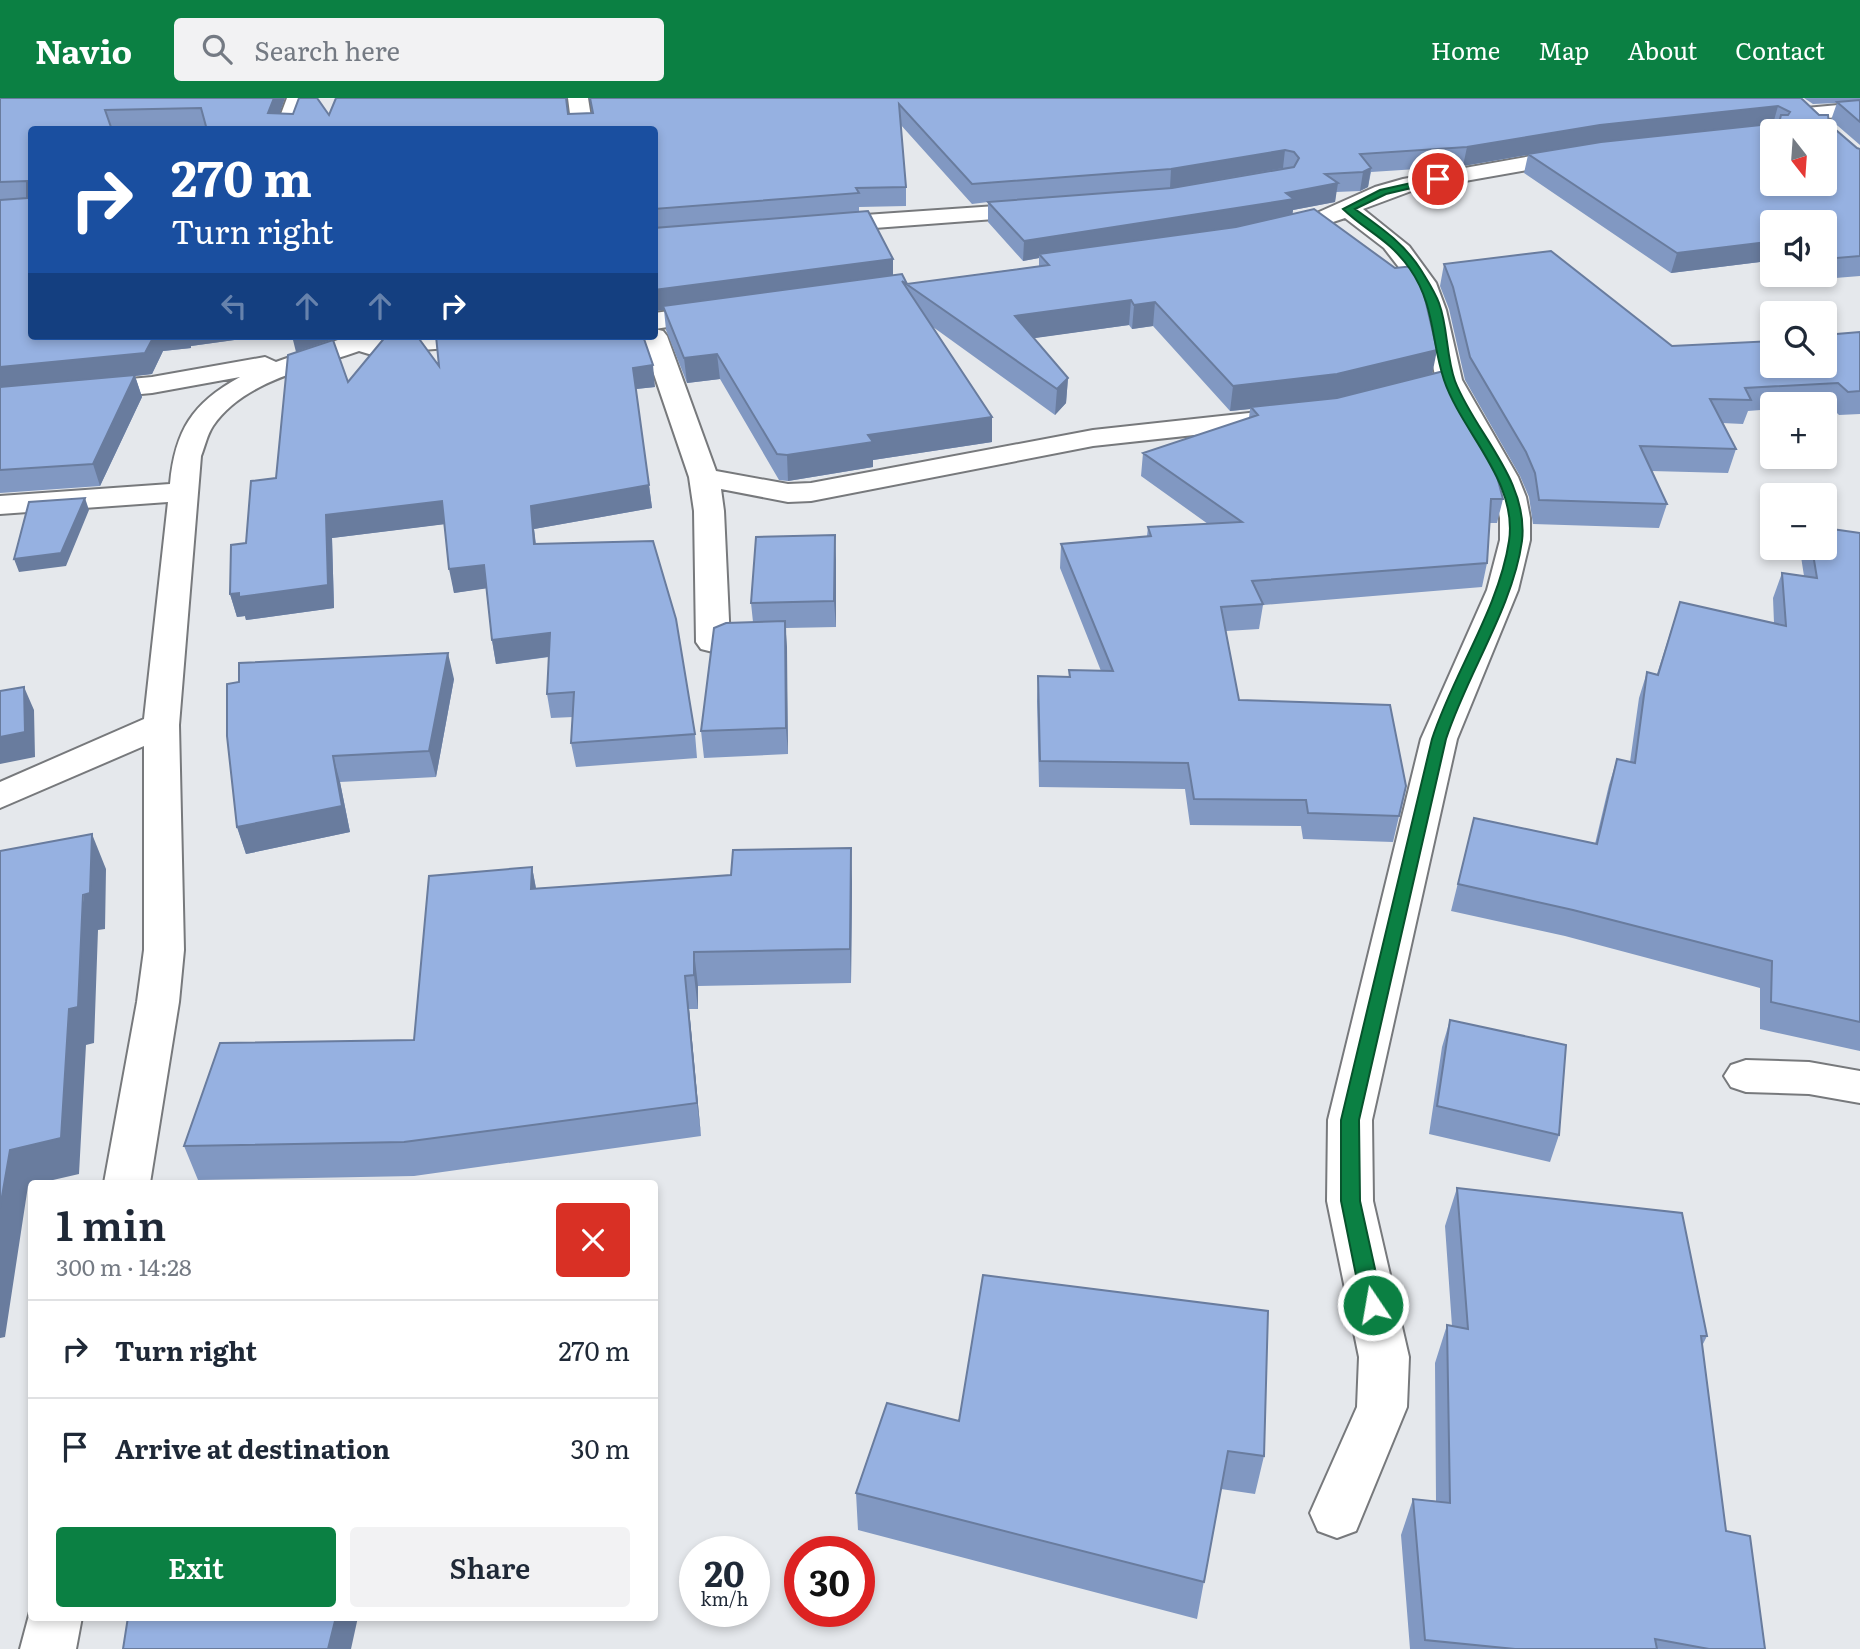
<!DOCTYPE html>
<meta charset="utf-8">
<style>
:root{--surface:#fff;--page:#f2f2f3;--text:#1f2937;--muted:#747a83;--line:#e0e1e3;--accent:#0b8043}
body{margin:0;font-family:Literata,serif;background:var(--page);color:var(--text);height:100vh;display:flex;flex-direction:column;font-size:26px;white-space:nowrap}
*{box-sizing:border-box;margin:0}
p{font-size:23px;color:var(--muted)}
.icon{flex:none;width:38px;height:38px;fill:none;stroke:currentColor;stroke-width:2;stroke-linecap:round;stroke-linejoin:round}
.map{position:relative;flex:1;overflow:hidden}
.sheet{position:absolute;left:28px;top:1082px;width:630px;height:441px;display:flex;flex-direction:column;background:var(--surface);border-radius:7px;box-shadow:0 4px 10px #0003}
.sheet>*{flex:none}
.banner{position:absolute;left:28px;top:28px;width:630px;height:214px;border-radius:7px;box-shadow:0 4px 10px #0003;background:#1a4fa0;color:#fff;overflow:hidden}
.needle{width:46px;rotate:163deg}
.buttons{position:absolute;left:1760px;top:21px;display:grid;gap:14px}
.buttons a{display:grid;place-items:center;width:77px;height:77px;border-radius:7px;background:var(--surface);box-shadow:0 4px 10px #0003;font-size:35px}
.speed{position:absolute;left:679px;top:1438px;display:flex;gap:14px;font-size:35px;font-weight:700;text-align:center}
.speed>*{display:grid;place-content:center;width:91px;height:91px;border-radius:50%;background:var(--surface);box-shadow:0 4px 10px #0003;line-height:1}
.speed small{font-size:18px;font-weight:400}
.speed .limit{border:10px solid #d22;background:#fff;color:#111}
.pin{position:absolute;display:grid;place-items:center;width:60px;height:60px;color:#fff;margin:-30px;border:4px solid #fff;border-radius:50%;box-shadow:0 2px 7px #0007}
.me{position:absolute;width:77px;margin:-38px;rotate:348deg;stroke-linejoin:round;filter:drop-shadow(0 0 5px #0008)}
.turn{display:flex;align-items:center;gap:24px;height:147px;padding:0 28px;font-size:32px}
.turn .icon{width:91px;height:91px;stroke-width:2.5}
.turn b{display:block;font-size:49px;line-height:60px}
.lanes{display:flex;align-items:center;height:66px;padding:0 28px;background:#0003;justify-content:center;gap:35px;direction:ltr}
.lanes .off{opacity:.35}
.round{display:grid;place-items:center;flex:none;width:74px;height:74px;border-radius:7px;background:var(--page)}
.overview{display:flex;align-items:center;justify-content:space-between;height:119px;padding:0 28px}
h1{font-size:42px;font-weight:600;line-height:52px}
.button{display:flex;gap:14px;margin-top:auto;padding:14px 28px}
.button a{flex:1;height:80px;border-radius:7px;background:var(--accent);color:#fff;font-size:28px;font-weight:600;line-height:80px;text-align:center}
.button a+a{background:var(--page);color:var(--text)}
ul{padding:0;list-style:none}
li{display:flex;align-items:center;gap:21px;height:98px;padding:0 28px;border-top:2px solid var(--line)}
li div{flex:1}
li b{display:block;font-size:26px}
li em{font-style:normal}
header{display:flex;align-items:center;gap:42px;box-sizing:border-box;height:98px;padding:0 35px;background:var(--accent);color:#fff}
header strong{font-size:33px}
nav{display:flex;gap:38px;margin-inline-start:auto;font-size:24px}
.search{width:490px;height:63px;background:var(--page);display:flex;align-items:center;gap:18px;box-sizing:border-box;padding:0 24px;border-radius:7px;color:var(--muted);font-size:26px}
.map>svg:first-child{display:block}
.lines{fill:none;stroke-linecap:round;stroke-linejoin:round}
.minor-casing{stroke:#77797c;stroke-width:4}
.minor{fill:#fff;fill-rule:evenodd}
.wall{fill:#8198c2;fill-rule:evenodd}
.shaded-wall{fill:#697c9e}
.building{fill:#96b1e1;stroke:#697c9e;stroke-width:2;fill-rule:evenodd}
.route{fill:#0b8043;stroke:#07532c;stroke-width:2}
</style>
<header>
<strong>Navio</strong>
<div class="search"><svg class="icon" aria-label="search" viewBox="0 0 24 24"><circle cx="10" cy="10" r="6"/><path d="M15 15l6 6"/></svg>Search here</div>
<nav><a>Home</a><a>Map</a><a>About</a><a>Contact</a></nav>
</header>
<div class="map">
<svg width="1860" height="1551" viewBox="0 0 1860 1551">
<rect width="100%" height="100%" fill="#e5e8ec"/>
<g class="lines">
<g class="minor-casing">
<path id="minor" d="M287 0H307L296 32H275Z
M568 0H588L593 32H572Z
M1860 5V17L1806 22 1799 20 1796 16 1799 12 1806 10Z
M1576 50 1584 52 1587 57 1584 62 1414 92 1363 111 1409 148 1436 185 1446 212 1462 282 1518 379 1526 399 1530 420V442L1518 492 1457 641 1372 1022 1373 1103 1409 1259 1407 1309 1356 1433 1337 1440 1318 1433 1310 1415 1357 1309 1359 1259 1327 1103 1328 1022 1421 641 1487 492 1500 442V420L1496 399 1488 379 1436 282 1421 212 1411 185 1384 150 1345 120 1327 126 1319 124 1315 119 1319 114 1375 89 1403 81Z
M1040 105 1048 107 1051 112 1048 117 821 134 813 132 809 127 813 122 821 120Z
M715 207 724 210 728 215 724 220 655 231 663 233 667 238 716 373 788 386 811 385 1093 332 1287 311 1297 313 1301 319 1297 325 1287 327 1093 348 811 403 788 404 721 391 724 413 730 544 725 551 713 554 701 551 696 544 694 413 689 379 641 238H654V215Z
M349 238H514L510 243 501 246 369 256 359 253C311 270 243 283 213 328 207 337 205 348 201 358L179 627 184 852 179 904 150 1085H104L137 904 144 852V648L0 710V684L144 621 168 404 0 416V398L170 386C175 333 192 305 240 279L152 295 0 309V293L152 279 265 259 276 264Z
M1746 962 1809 964 1860 973V1005L1809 996 1746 994 1731 989 1724 978 1731 967Z
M32 1506V1519H82L76 1551H20Z"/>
</g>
<use href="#minor" class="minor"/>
</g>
<path class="wall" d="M0 0H285L279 15 329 17 592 15 590 0H1801L1857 50 1860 51V178L1786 184 1777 177H1825V124H1773V173L1760 164 1671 175 1524 75 1528 57 1463 68 1371 74 1368 89 1360 93 1336 94 1335 104 1293 112 1292 116 1432 276 1503 401 1497 425H1489L1487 465 1482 489 1263 507 1259 531 1226 533 1239 602 1406 688 1393 744 1303 741 1301 728 1190 727 1185 691 1039 689 1037 603 1038 578 1069 579V572L1101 573 1060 470 1061 446 1147 438 1148 429 1208 426 1141 378 1143 355 1249 320 1250 311 1230 313 1153 228 1132 231 1129 227 1033 240 1068 280 1066 305 1055 317 933 229 992 319V344L873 362V369L788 383 779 382 720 281 687 285 666 232 664 212 654 213V32L206 29 111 30 32 238H264L191 248V250L163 253 152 276 135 278 142 299 100 388 0 395ZM900 26 972 106 988 104V124L1023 163 1039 160V168L907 186 893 177 859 114V109L906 108V89Z
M1804 0H1860V47L1831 22 1837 5 1813 6Z
M1444 166 1672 248 1773 268 1860 234V316L1839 317 1830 308H1825V306H1773V311L1748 313 1743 326 1722 325 1736 351 1728 375 1651 373 1667 406 1659 430 1533 426 1529 399 1520 378 1465 282 1449 211 1440 188Z
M439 268 655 289 636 291 652 410 534 431 536 446 695 636 697 660 576 669 571 645 573 619 551 620 547 596 549 559 496 566 492 542 486 490 454 495 444 426 332 440 334 510 246 522 245 518 237 519 230 496 246 445 276 380 348 284Z
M1860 435V953L1760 931V890L1565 838 1451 813 1474 720 1595 746 1609 687 1617 661 1630 664 1639 600 1647 574 1657 576 1680 504 1774 525 1773 500 1782 475 1804 478 1800 452 1801 450H1825Z
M836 462V529L786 530 788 656 704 660 701 633 753 524 751 505Z
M454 581 436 679 340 684 350 734 246 756 237 729 227 638Z
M532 769 536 790 852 783 851 885 698 888V911H689L701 1038 414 1078 198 1082 184 1048 414 942Z
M1450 922 1559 1037 1550 1064 1429 1036 1442 949Z
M1457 1090 1707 1238 1702 1248 1726 1433 1765 1551H1410L1401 1437 1413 1401 1436 1403 1435 1265 1447 1227 1452 1228 1445 1128Z
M983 1177 1264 1358 1255 1396 1221 1391 1197 1521 858 1432 856 1395 959 1323Z"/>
<path class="shaded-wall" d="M274 0H285L274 32 268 15Z
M1778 8 1773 26 1596 45 1463 68 1467 49 1600 27Z
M1285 52 1283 70 1170 90 1171 71Z
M1371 70 1368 89 1360 93 1363 74Z
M1338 85 1335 104 1293 112 1292 120 1043 160 1039 156V160L1023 163 1024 143Z
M1767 144 1760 164 1671 175 1677 155Z
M893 161V182L663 208 664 212 654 213V192Z
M1131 202 1129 227 1014 243 1015 218Z
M1155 204 1153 228 1132 231 1134 207Z
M154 238H264L191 248V250L163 253 152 276 135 278 142 299 100 388 93 366 0 291V269Z
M292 238H330L331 242 296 254Z
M1437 252 1432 277 1333 301 1251 309 1250 311 1230 313 1233 288Z
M717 256 720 281 687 285 684 260Z
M653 267 655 289 636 291 633 270Z
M1068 280 1066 305 1055 317 1057 291Z
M992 319V344L873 362V369L788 383 787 357 868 337Z
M649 387 652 410 534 431 538 469 534 446 531 408Z
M85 400 89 412 66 468 19 474 14 461Z
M442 403 446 426 332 440 334 510 246 522 245 518 237 519 230 496 239 495 326 417Z
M835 437 836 462V529L834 503Z
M484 467 489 490 454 495 449 471Z
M785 523 787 549 788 656 786 630Z
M550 535 554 558 496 566 492 542Z
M448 555 454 581 436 679 429 653Z
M24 589 34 612 35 659 0 666V639Z
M333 658 340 684 350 734 246 756 237 729Z
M92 736 106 771 105 831 98 832 94 945 86 947 79 1076 40 1085H32V1087L28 1088 5 1239 0 1240V1110L10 1052 69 911Z
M851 750 852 783 851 885 850 851Z
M532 769 538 802 531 791Z
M694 854 698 888V911L694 877Z
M685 878 689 911 701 1038 697 1005Z
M336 1519H358L351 1551H328Z"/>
<path class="building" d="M0 0H274L268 15 293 16 299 0H317L329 17 336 0H566L568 16 593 15 590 0H1801L1819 17H1828L1829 26 1857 50 1860 51V158L1825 161V124H1773V148L1767 144 1677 155 1528 56 1601 44 1779 25 1781 17H1788L1790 14 1778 8 1600 27 1467 49 1360 56 1371 70 1363 74 1325 76 1338 85 1286 95 1294 101 1024 143 988 104 1172 90 1294 69 1299 60 1294 54 1285 52 1171 71 972 86 899 6 906 89 856 90 859 95 654 111V32H207L201 10 105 12 112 32H32V238H154L145 255 0 269V102L27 100V83L0 84ZM1773 33H1825V86H1773Z
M1860 2V24L1837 4Z
M1314 111 1395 170 1414 168 1423 192 1437 252 1337 276 1233 288 1155 204 1134 207 1131 202 1015 218 1068 280 1057 291 902 183 992 319 868 337 873 344 787 357 777 356 717 256 684 260 663 208 902 176 907 186 1049 167 1039 156 1236 129Z
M868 113 893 161 654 192V130Z
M1551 153 1672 248 1773 243V268H1825V237L1860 234V293L1848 294 1838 285 1745 290 1751 302 1710 301 1736 351 1640 348 1667 406 1539 402 1535 375 1526 354 1470 259 1453 189 1444 166Z
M386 238H417L439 268 436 238H643L653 267 633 270 649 387 531 408 534 446 653 443 676 521 695 636 571 645 574 594 547 596 550 535 492 542 484 467 449 471 442 403 326 417 328 487 239 499V495L230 496 231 447 246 445 251 383 276 380 288 257 333 242 348 284Z
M1444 273 1491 356 1503 401H1491L1487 465 1252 483 1263 506 1221 509 1239 602 1390 607 1406 688 1399 718 1308 715 1306 702 1194 701 1188 665 1040 663 1038 578 1070 579 1069 572 1113 573 1061 446 1151 438 1148 429 1242 424 1143 355 1258 317 1251 309 1337 300Z
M135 277 93 366 0 372V289Z
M85 400 61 455 14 461 29 404Z
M1825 430 1860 435V924L1771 904 1772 863 1573 812 1458 786 1474 720 1597 746 1617 661 1635 665 1647 574 1658 577 1680 504 1786 528 1782 475 1817 480 1812 450H1825Z
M835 437 834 503 751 505 756 439Z
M785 523 786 630 701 633 714 530 726 525Z
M448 555 429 653 333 658 342 708 237 729 227 638V586L239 584V565Z
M24 589 25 634 0 639V593Z
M92 736 90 795 83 797 78 909 69 911 61 1040 10 1052 0 1110V753Z
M851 750 850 851 694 854V877L685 878 697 1005 404 1044 184 1048 220 945 414 942 429 778 532 769 531 791 731 777 733 752Z
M1450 922 1566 947 1559 1037 1437 1008Z
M1457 1090 1682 1115 1707 1238H1701L1726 1433 1750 1438 1765 1551H1709L1655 1541 1657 1551H1515L1425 1542 1413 1401 1450 1405 1447 1227 1468 1231Z
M983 1177 1268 1213 1264 1358 1228 1353 1204 1484 856 1395 887 1305 959 1323Z
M128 1519H336L328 1551H123Z"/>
<path class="route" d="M1438 79 1443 81 1441 83 1386 96 1355 111C1380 129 1404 145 1421 172 1427 182 1435 194 1439 205 1448 229 1446 258 1455 283 1475 335 1529 382 1522 443 1513 509 1467 576 1446 641L1359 1022 1360 1103 1383 1207 1380 1213 1373 1216 1365 1213 1362 1207 1341 1103V1022L1432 641C1453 576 1499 510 1509 443 1518 383 1462 335 1444 282 1431 243 1435 207 1410 171 1389 141 1367 134 1343 111L1380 92Z"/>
</svg>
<div class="buttons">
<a><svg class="needle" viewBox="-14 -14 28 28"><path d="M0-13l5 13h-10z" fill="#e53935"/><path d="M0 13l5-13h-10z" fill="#747a83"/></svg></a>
<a><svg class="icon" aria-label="sound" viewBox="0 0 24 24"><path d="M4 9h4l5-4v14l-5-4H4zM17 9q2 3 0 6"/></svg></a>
<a><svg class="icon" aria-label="search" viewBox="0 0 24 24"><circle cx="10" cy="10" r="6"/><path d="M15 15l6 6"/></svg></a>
<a>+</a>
<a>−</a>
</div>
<div class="speed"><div>20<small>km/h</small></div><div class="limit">30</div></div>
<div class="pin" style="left:1438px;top:81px;background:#d93025"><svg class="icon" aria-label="arrive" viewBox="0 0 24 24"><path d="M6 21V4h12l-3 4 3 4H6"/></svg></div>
<svg class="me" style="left:1373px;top:1207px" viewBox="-20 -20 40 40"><circle r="17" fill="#0b8043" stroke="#fff" stroke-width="3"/><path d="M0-11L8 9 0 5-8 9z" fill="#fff"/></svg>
<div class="banner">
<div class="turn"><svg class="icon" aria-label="right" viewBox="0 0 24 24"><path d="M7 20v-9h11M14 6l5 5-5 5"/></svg><div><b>270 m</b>Turn right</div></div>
<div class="lanes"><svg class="icon off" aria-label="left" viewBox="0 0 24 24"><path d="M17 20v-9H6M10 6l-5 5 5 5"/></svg><svg class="icon off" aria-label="ahead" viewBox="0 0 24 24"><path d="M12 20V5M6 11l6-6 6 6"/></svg><svg class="icon off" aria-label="ahead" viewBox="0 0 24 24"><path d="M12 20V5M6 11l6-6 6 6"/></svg><svg class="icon" aria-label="right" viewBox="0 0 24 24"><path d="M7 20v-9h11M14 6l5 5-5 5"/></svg></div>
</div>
<section class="sheet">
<div class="overview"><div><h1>1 min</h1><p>300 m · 14:28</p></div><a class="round" style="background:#d93025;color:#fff"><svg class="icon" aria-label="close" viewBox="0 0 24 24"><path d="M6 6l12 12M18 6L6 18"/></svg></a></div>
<ul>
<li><svg class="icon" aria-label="right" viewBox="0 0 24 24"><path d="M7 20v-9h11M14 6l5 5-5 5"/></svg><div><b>Turn right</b></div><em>270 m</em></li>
<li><svg class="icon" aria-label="arrive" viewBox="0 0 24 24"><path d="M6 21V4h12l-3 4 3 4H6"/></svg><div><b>Arrive at destination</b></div><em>30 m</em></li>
</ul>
<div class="button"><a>Exit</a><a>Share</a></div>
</section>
</div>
